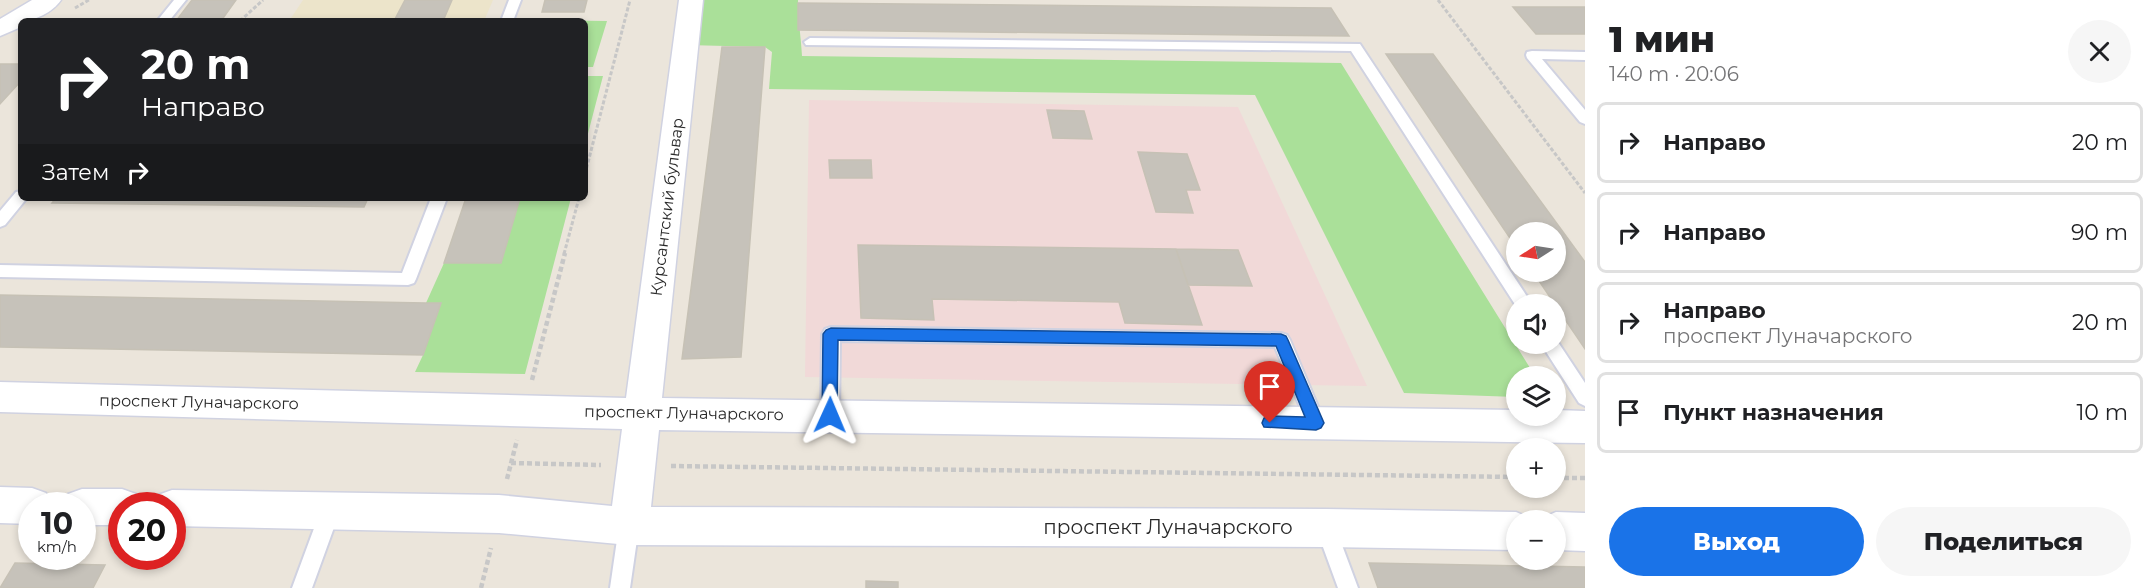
<!DOCTYPE html>
<html lang="ru">
<meta charset="utf-8">
<style>
:root{--surface:#fff;--page:#f6f6f6;--text:#202124;--muted:#757577;--line:#e0e0e0;--accent:#1a73e8}
body{margin:0;font-family:Montserrat,sans-serif;background:var(--page);color:var(--text);height:100vh;display:flex;flex-direction:column;font-size:22px;white-space:nowrap}
*{box-sizing:border-box;margin:0}
p{font-size:20px;color:var(--muted)}
.icon{flex:none;width:33px;height:33px;fill:none;stroke:currentColor;stroke-width:2;stroke-linecap:round;stroke-linejoin:round}
.map{position:relative;flex:1;overflow:hidden}
.side{display:flex;flex-direction:column;background:var(--surface);width:570px}
.side>*{flex:none}
.banner{position:absolute;left:18px;top:18px;width:570px;height:183px;border-radius:9px;box-shadow:0 3px 9px #0003;background:#202124;color:#fff;overflow:hidden}
.needle{width:39px;rotate:258deg}
.controls{position:absolute;left:1506px;top:222px;display:grid;gap:12px}
.controls a{display:grid;place-items:center;width:60px;height:60px;border-radius:50%;background:var(--surface);box-shadow:0 3px 9px #0003;font-size:30px}
.speed{position:absolute;left:18px;top:492px;display:flex;gap:12px;font-size:30px;font-weight:700;text-align:center}
.speed>*{display:grid;place-content:center;width:78px;height:78px;border-radius:50%;background:var(--surface);box-shadow:0 3px 9px #0003;line-height:1}
.speed small{font-size:15px;font-weight:400}
.speed .limit{border:9px solid #d22;background:#fff;color:#111}
.pin{position:absolute;display:grid;place-items:center;width:51px;height:51px;color:#fff;margin:-62px -26px;border-radius:50% 50% 50% 0;rotate:-45deg;box-shadow:0 0 6px #0007}
.pin .icon{rotate:45deg}
.me{position:absolute;width:66px;margin:-33px;rotate:1deg;stroke-linejoin:round;filter:drop-shadow(0 0 4px #0008)}
.turn{display:flex;align-items:center;gap:21px;height:126px;padding:0 24px;font-size:27px}
.turn .icon{width:78px;height:78px;stroke-width:2.5}
.turn b{display:block;font-size:42px;line-height:51px}
.then{display:flex;align-items:center;height:57px;padding:0 24px;background:#0003;gap:12px;font-size:22px}
.round{display:grid;place-items:center;flex:none;width:63px;height:63px;border-radius:32px;background:var(--page)}
.summary{display:flex;align-items:center;justify-content:space-between;height:102px;padding:0 24px}
h1{font-size:36px;font-weight:800;line-height:45px}
.primary-button{display:flex;gap:12px;margin-top:auto;padding:12px 24px}
.primary-button a{flex:1;height:69px;border-radius:36px;background:var(--accent);color:#fff;font-size:24px;font-weight:800;line-height:69px;text-align:center}
.primary-button a+a{background:var(--page);color:var(--text)}
ul{padding:0;list-style:none}
li{display:flex;align-items:center;gap:18px;height:81px;margin:0 12px 9px;padding:0 12px;border:3px solid var(--line);border-radius:9px}
li div{flex:1}
li b{display:block;font-size:22px}
li em{font-style:normal}
main{display:flex;flex:1;min-height:0}
.map>svg:first-child{display:block}
.education{fill:#ece4ca}
.medical{fill:#f1d9d8}
.green{fill:#aae099}
.building{fill:#c6c2ba;stroke:#c6c1b5;stroke-width:1.5}
.lines{fill:none;stroke-linecap:round;stroke-linejoin:round}
.lane-casing{stroke:#d0d2e1;stroke-width:4}
.street-casing{stroke:#d0d2e1;stroke-width:3}
.secondary-casing{stroke:#d0d2e1;stroke-width:3}
.path-far1{stroke:#c7c7c7;stroke-width:3;stroke-dasharray:4 2;stroke-linecap:butt}
.path{stroke:#c7c7c7;stroke-width:4.5;stroke-dasharray:5 3;stroke-linecap:butt}
.lane{fill:#fff;fill-rule:evenodd}
.street{fill:#fff;fill-rule:evenodd}
.secondary{fill:#fff;fill-rule:evenodd}
.route{fill:#1a73e8;stroke:#114b97;stroke-width:1.5}
.labels{text-anchor:middle;dominant-baseline:central;stroke-width:4.5;stroke-linejoin:round;paint-order:stroke}
.street-label{font-size:16px;fill:#292929;stroke:#fff}
.near-street-label{font-size:20px;fill:#292929;stroke:#fff}
</style>
<main>
<div class="map">
<svg width="1585" height="588" viewBox="0 0 1585 588">
<rect width="100%" height="100%" fill="#ebe5db"/>
<path class="education" d="M303 0H493L484 21H289Z"/>
<path class="medical" d="M809 100 1238 107 1367 386 805 377Z"/>
<path class="green" d="M695 0H798C798 20 801 37 802 56L1341 63 1535 376H1516V397L1404 393 1255 95 769 89 772 52 765 47 687 45Z
M529 20 607 21 593 67H585V21Z
M585 76H603L585 145Z
M520 198H571L525 374 415 372 423 355 441 303H426L444 263H501Z"/>
<path class="building" d="M192 0H236L221 21H176Z
M405 0H452L443 21H394Z
M545 0H587L584 12H542Z
M798 3 1331 8 1349 36 798 30Z
M1513 7H1585V34H1536Z
M722 47H765L741 357 682 359Z
M1386 54H1433L1585 262V349L1533 272H1556V232H1516V247Z
M0 64H21V81L0 104Z
M1047 110 1084 111 1092 139 1053 138Z
M1138 152 1187 154 1200 190H1186L1193 213 1156 212Z
M829 160H871L872 178H830Z
M56 198H368L364 207 52 203Z
M466 198H520L501 263H444Z
M858 245 1176 249 1202 325 1125 323 1119 302 932 299 934 320 861 318Z
M1176 249 1238 250 1252 286 1188 285Z
M0 295 426 303H441L423 355 0 347Z
M15 563 105 565 93 588H0Z
M1369 563 1585 567V588H1378Z
M866 581 898 582V588H866Z"/>
<g class="lines">
<g class="lane-casing">
<path id="lane" d="M174 0H186L169 21H157Z
M509 0H521L513 21H501Z
M810 38 1360 44 1532 304 1516 306 1351 51 806 45 804 42Z
M1532 51 1585 52V60L1542 59 1585 110V124L1580 122 1527 58 1526 55 1527 52Z
M21 191V198H27L5 225 0 227V211L16 192Z
M431 198H447L416 279 414 283 408 285 0 277V265L402 273Z
M831 327 1281 333 1287 335 1290 340 1325 423 1323 429 1316 431 1309 429 1275 347 840 341 839 415 836 421 830 423 824 421 821 415 822 334 825 329Z
M1556 339 1585 383V406L1579 403 1541 344H1556Z
M330 502 337 504 340 511 312 588H292L323 504Z
M629 517 636 519 639 526 630 588H610L619 526 622 519Z
M1326 519 1333 521 1358 588H1338L1316 528 1319 521Z"/>
</g>
<g class="street-casing">
<path id="street" d="M679 0H703L662 398 1516 410V416H1556V410L1585 411V443L659 430 651 507 1326 509 1516 512 1530 518 1531 520H1516V550L1326 547 629 545 499 533 172 526V506H153L158 495 172 490 499 495 612 506 622 429 0 412V382L626 398Z
M0 487 32 488 46 493 51 506H32V524L0 523Z
M82 489H122L136 494 141 506H122V525H82V506H63L68 494Z
M1556 512 1585 513V551L1556 550V520H1541L1542 518Z"/>
</g>
<g class="secondary-casing">
<path id="secondary" d="M32 0H61C53 12 35 21 21 21V27L0 36V19Z"/>
</g>
<path class="path-far1" d="M1438 0 1585 193
M75 8 89 0
M240 21 263 0
M585 174 630 0
M564 254 579 198"/>
<path class="path" d="M532 380 565 253
M511 463 601 465
M671 466 1516 477
M1556 478H1585
M507 479 517 440
M481 588 491 548"/>
<use href="#lane" class="lane"/>
<use href="#street" class="street"/>
<use href="#secondary" class="secondary"/>
</g>
<path class="route" d="M831 328 1281 334 1286 336 1288 340 1324 423 1321 428 1316 430 1264 427 1262 423 1264 418 1270 416 1305 417 1276 346 838 340 837 415 835 419 830 421 824 419 822 415 823 334 826 330Z"/>
<g class="labels">
<g class="street-label">
<text transform="translate(667 207) rotate(-83)">Курсантский бульвар</text>
<text transform="translate(199 402) rotate(1)">проспект Луначарского</text>
<text transform="translate(684 413) rotate(1)">проспект Луначарского</text>
</g>
<g class="near-street-label">
<text x="1168" y="527">проспект Луначарского</text>
</g>
</g>
</svg>
<div class="controls">
<a><svg class="needle" viewBox="-14 -14 28 28"><path d="M0-13l5 13h-10z" fill="#e53935"/><path d="M0 13l5-13h-10z" fill="#757577"/></svg></a>
<a><svg class="icon" aria-label="sound" viewBox="0 0 24 24"><path d="M4 9h4l5-4v14l-5-4H4zM17 9q2 3 0 6"/></svg></a>
<a><svg class="icon" aria-label="layers" viewBox="0 0 24 24"><path d="M12 4l9 5-9 5-9-5zM3 14l9 5 9-5"/></svg></a>
<a>+</a>
<a>−</a>
</div>
<div class="speed"><div>10<small>km/h</small></div><div class="limit">20</div></div>
<div class="pin" style="left:1270px;top:423px;background:#d93025"><svg class="icon" aria-label="arrive" viewBox="0 0 24 24"><path d="M6 21V4h12l-3 4 3 4H6"/></svg></div>
<svg class="me" style="left:830px;top:415px" viewBox="-20 -20 40 40"><path d="M0-17L14 15 0 8-14 15z" fill="#1a73e8" stroke="#fff" stroke-width="4"/></svg>
<div class="banner">
<div class="turn"><svg class="icon" aria-label="right" viewBox="0 0 24 24"><path d="M7 20v-9h11M14 6l5 5-5 5"/></svg><div><b>20 m</b>Направо</div></div>
<div class="then">Затем<svg class="icon" aria-label="right" viewBox="0 0 24 24"><path d="M7 20v-9h11M14 6l5 5-5 5"/></svg></div>
</div>
</div>
<section class="side">
<div class="summary"><div><h1>1 мин</h1><p>140 m · 20:06</p></div><a class="round"><svg class="icon" aria-label="close" viewBox="0 0 24 24"><path d="M6 6l12 12M18 6L6 18"/></svg></a></div>
<ul>
<li><svg class="icon" aria-label="right" viewBox="0 0 24 24"><path d="M7 20v-9h11M14 6l5 5-5 5"/></svg><div><b>Направо</b></div><em>20 m</em></li>
<li><svg class="icon" aria-label="right" viewBox="0 0 24 24"><path d="M7 20v-9h11M14 6l5 5-5 5"/></svg><div><b>Направо</b></div><em>90 m</em></li>
<li><svg class="icon" aria-label="right" viewBox="0 0 24 24"><path d="M7 20v-9h11M14 6l5 5-5 5"/></svg><div><b>Направо</b><p>проспект Луначарского</p></div><em>20 m</em></li>
<li><svg class="icon" aria-label="arrive" viewBox="0 0 24 24"><path d="M6 21V4h12l-3 4 3 4H6"/></svg><div><b>Пункт назначения</b></div><em>10 m</em></li>
</ul>
<div class="primary-button"><a>Выход</a><a>Поделиться</a></div>
</section>
</main>
